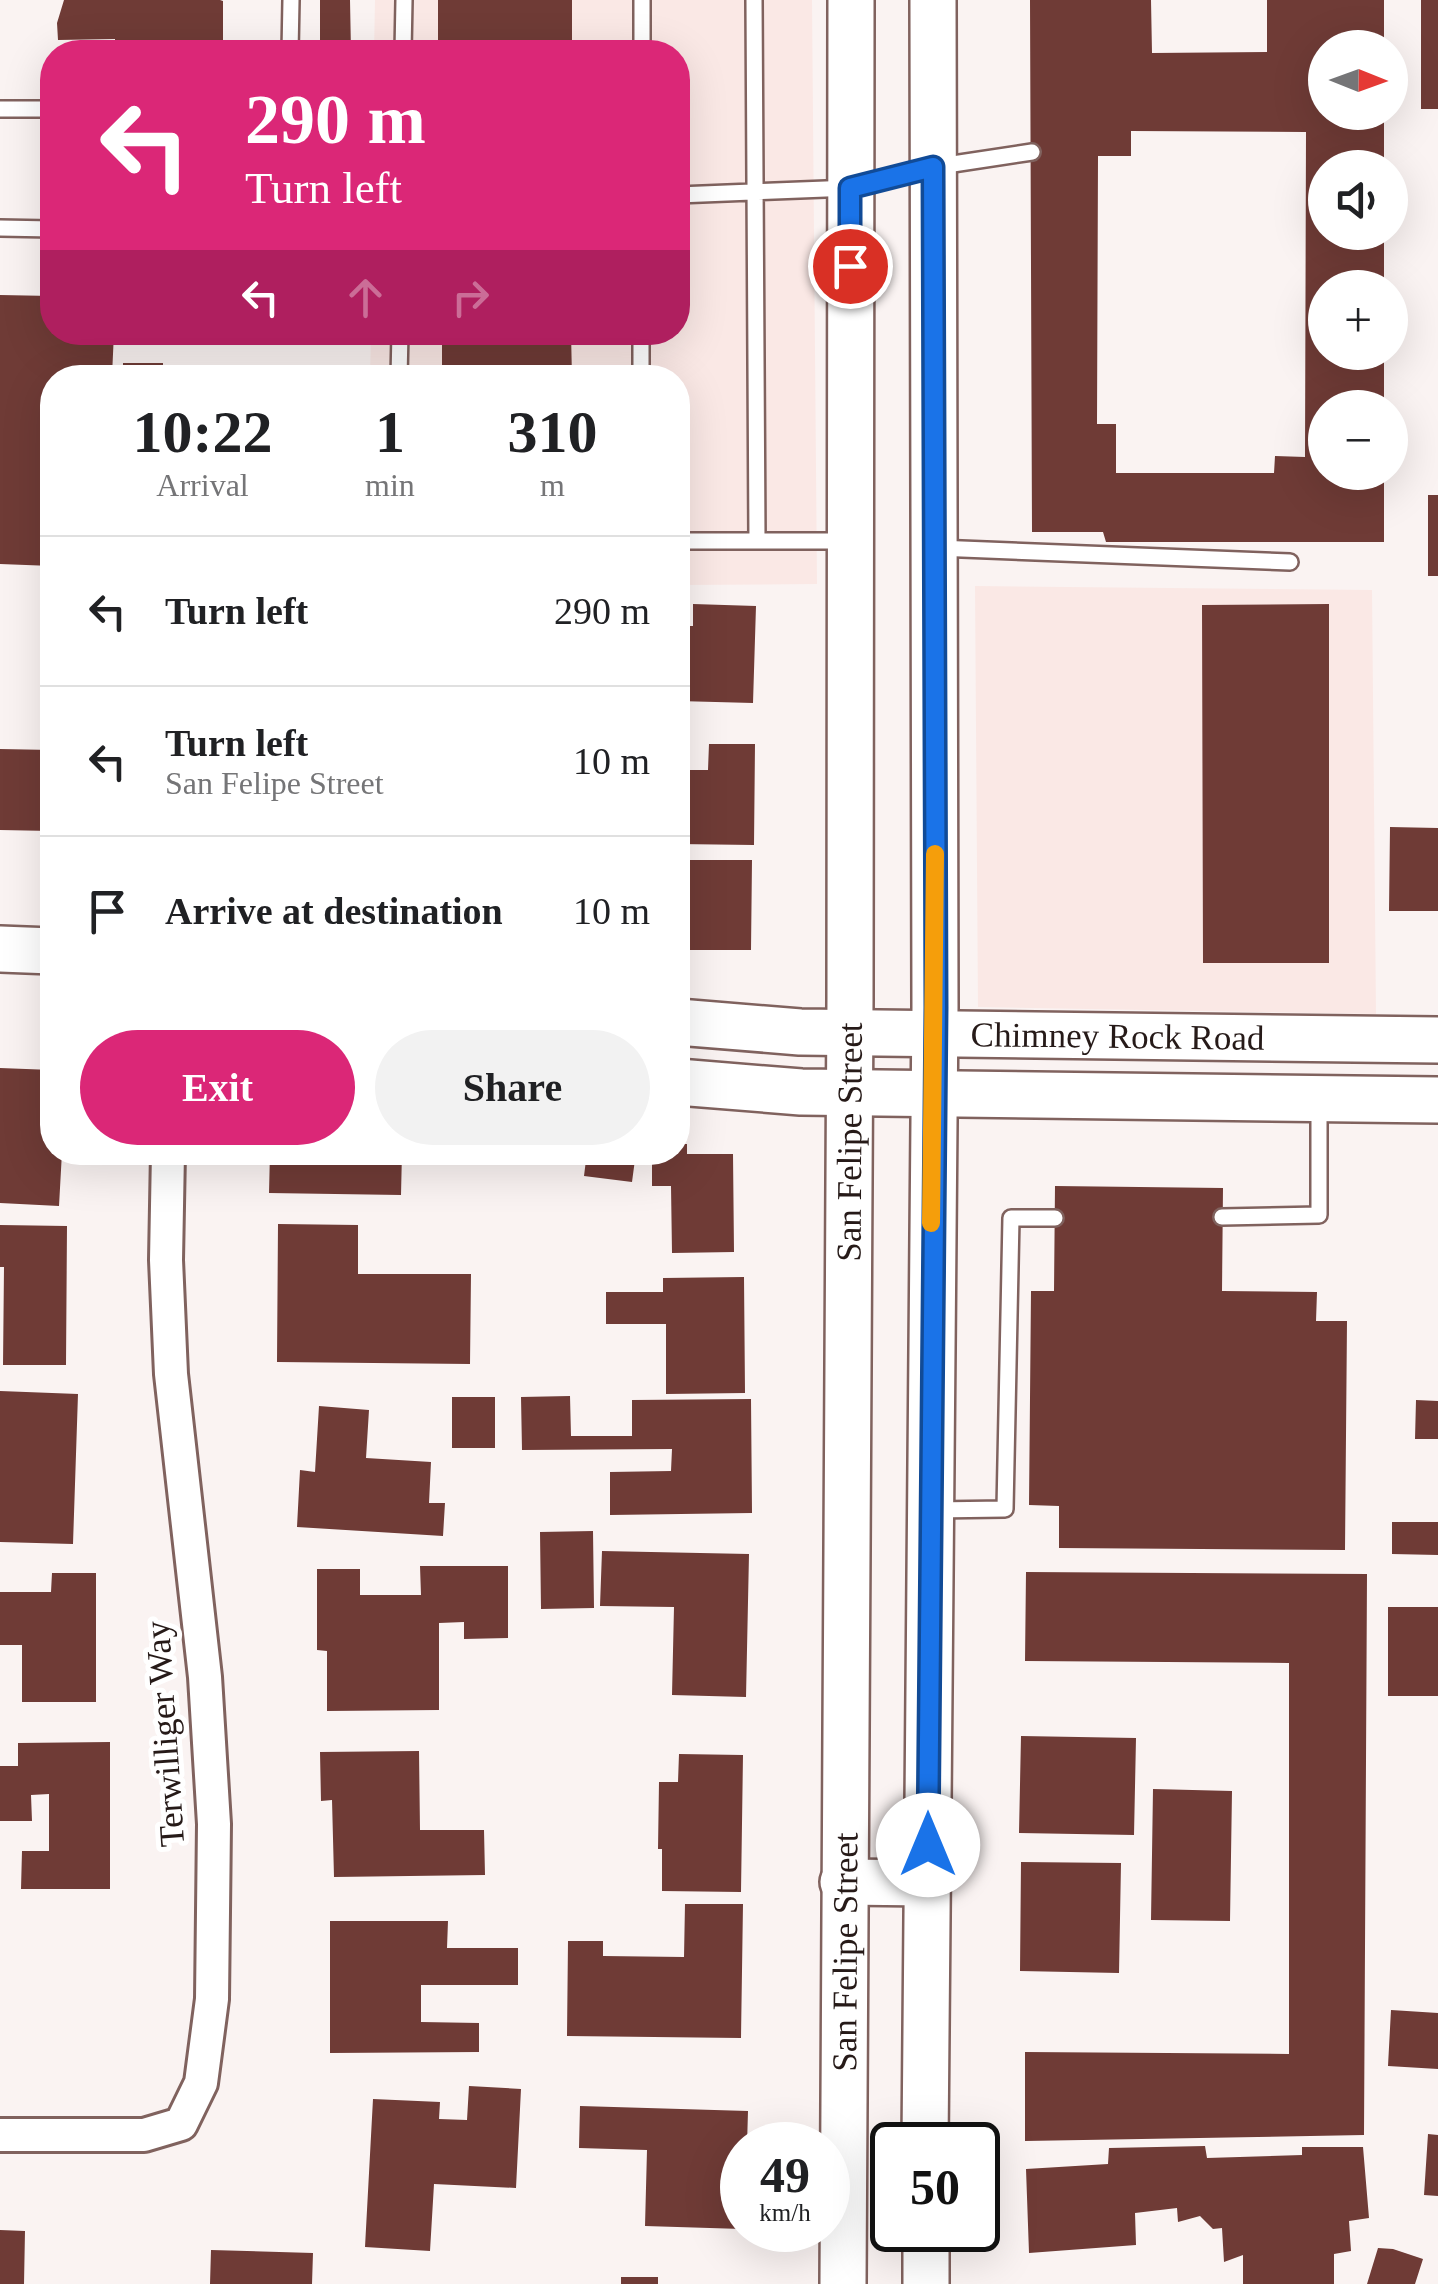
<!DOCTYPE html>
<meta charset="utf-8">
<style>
:root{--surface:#fff;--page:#f2f2f2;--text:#202124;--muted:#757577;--line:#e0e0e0;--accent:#db2777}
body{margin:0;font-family:"Times New Roman",serif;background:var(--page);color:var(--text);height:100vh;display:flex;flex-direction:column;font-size:38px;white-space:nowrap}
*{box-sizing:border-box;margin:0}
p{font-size:32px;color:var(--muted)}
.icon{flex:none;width:55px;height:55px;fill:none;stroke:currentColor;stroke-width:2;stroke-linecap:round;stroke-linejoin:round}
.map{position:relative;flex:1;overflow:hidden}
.side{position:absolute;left:40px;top:365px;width:650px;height:800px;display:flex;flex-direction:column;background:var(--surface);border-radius:40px;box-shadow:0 10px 40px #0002}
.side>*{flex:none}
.guide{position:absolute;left:40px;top:40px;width:650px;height:305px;border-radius:40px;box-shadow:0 10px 40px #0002;background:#db2777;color:#fff;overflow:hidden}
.needle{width:65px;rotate:91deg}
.controls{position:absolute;left:1308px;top:30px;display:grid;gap:20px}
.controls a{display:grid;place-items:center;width:100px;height:100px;border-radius:50%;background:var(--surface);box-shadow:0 10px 40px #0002;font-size:50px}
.speed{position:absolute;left:720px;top:2122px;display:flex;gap:20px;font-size:50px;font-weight:700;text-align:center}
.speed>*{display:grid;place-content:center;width:130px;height:130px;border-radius:50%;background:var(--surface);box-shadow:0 10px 40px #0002;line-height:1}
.speed small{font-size:25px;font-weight:400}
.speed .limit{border:5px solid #111;border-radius:15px;background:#fff;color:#111}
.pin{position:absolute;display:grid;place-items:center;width:85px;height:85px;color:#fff;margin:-42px;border:5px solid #fff;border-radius:50%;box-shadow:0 2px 10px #0007}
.me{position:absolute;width:110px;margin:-55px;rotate:0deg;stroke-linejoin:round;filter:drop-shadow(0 0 8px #0008)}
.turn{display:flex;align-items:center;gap:35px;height:210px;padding:0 40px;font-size:45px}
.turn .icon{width:130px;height:130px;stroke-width:2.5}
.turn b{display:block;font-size:70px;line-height:85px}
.lanes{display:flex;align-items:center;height:95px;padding:0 40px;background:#0003;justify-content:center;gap:50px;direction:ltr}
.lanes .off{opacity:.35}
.eta{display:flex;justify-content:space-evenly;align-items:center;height:170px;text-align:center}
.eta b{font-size:60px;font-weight:800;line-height:70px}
.cta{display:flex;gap:20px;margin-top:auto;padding:20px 40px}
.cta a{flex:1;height:115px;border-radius:60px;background:var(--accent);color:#fff;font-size:40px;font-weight:800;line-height:115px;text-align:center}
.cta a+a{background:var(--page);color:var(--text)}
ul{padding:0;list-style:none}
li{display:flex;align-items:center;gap:30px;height:150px;padding:0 40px;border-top:2px solid var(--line)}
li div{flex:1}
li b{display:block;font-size:38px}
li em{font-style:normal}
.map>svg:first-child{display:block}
.built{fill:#fae8e5}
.building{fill:#6f3b36;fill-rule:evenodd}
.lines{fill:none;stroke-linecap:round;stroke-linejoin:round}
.service-casing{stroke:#80625e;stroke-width:20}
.minor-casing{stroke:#80625e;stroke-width:38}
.secondary-casing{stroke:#80625e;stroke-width:50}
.service{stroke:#fff;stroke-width:15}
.minor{stroke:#fff;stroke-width:32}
.secondary{stroke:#fff;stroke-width:45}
.route-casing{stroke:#114b97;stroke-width:25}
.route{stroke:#1a73e8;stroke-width:18}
.slow{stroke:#f59e0b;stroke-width:18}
.labels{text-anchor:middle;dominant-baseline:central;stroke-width:10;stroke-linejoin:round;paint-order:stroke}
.street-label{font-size:35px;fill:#261a18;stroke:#fff}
</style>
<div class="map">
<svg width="1438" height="2284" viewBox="0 0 1438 2284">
<rect width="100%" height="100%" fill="#faf3f2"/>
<path class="built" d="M375 0H812L817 584 678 585V378H370L371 333 678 332V52H374Z
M975 586 1372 590 1376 1014 978 1007Z"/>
<path class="building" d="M64 0H220L223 1V43L115 44V39L58 40 57 23Z
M320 0H350L351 52H320Z
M438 0H572V52H438Z
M1030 0H1151L1152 53 1267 52V0H1384V48H1325V112H1384V168H1325V232H1384V288H1325V352H1384V408H1325V472H1384V542H1106L1103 532H1032ZM1131 131 1306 132 1305 457 1275 456 1274 473H1116V424H1097L1098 156H1131Z
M1421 0H1438V109H1421Z
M0 295 52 296V332H114L112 376 52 378V566L0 564Z
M442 332H571L572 378H442Z
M123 363H163V378H123Z
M1428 495H1438V576H1428Z
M693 604 756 606 753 703 678 701V626H693Z
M1329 604V963H1203L1202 605Z
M709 744H755L754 845 678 844V770H708Z
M0 749 52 750V831L0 830Z
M1390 827 1438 828V911H1389Z
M690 860H752L751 950H678V910H689Z
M0 1068 52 1070V1152H62L59 1206 0 1203Z
M678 1144H687V1154H733L734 1252 672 1253 671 1186H652V1152H678Z
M270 1152H402L401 1195 269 1193Z
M587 1152H636L632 1182 584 1176Z
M1055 1186 1223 1188 1222 1291 1317 1292 1316 1321H1347L1345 1550 1059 1548V1506L1029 1505 1031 1291H1054Z
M278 1224 358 1225V1274H471L470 1364 277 1362Z
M0 1225 67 1226 66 1365H3L4 1267H0Z
M744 1277 745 1393 666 1394V1324H606V1292H663V1278Z
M0 1391 78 1394 73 1544 0 1542Z
M570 1396 571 1436H632V1400L751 1399 752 1513 610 1515V1472L671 1471 672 1449 522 1450 521 1397Z
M452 1397H495V1448H452Z
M1416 1400 1438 1401V1439H1415Z
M319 1406 369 1410 366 1458 431 1462 429 1503H445L443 1536 297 1527 300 1470 315 1472Z
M1392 1522H1438V1555L1392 1554Z
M593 1531 594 1608 541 1609 540 1532Z
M602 1551 749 1554 746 1697 672 1695 674 1607 600 1606Z
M420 1566H508V1638L464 1639V1622L439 1623V1710L327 1711V1651L317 1650V1569H360V1595H421Z
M1026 1572 1367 1574 1364 2135 1025 2141V2052L1289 2054V1663L1025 1661Z
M52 1573H96V1702H22V1645H0V1592H51Z
M1388 1607H1438V1696H1388Z
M1021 1736 1136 1738 1134 1835 1019 1833Z
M110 1742V1889H21L22 1851H49V1794L31 1795 32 1821H0V1766H18V1743Z
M419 1751 420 1830H484L485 1875 334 1877 332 1800 321 1801 320 1752Z
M679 1754 743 1755 741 1892 662 1891V1849H658L659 1782H678Z
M1153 1789 1232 1791 1230 1921 1151 1920Z
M1021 1862 1121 1863 1119 1973 1020 1971Z
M685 1904H743L741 2038 567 2036 568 1941H603V1956L684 1957Z
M330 1921H448L447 1948H518V1985H421V2022L479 2023V2052L330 2053Z
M1391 2010 1438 2013V2069L1388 2066Z
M469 2086 521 2089 516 2188 434 2184 430 2251 365 2247 373 2099 440 2102 439 2119 467 2120Z
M580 2106 748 2111 747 2145H742V2229L645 2226 647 2150 579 2148Z
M1428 2134 1438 2135V2196L1424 2195Z
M1205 2146 1207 2158 1302 2155V2147H1363L1369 2218 1349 2221 1351 2251 1334 2254V2284H1243V2255L1224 2262 1222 2228 1213 2229 1200 2216 1178 2222 1177 2208 1135 2213 1136 2245 1029 2253 1026 2169 1108 2164 1109 2148Z
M0 2230 25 2231 24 2284H0Z
M1378 2248 1393 2249 1423 2259 1415 2284H1367Z
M211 2250 313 2253 312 2284H210Z
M621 2277H658V2284H621Z"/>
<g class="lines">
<g class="service-casing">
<path id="service" d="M754 0 757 541
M290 52 291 0
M403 52 404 0
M642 52V0
M0 109H52
M678 195 851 188 933 167 1032 152
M0 228 52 229
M399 378 400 332
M641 378V332
M678 541H846
M937 548 1290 562
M1222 1217 1319 1215V1102
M933 1510 1005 1509 1011 1218H1055"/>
</g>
<g class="minor-casing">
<path id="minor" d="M0 2135H144L181 2124 201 2083 212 1999 214 1824 205 1677 171 1374 166 1260 168 1152"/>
</g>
<g class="secondary-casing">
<g id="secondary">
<path d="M0 949 52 951"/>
<path id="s1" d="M678 1022 800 1032 1438 1040"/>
<path d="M678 1082 801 1092 1438 1100"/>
<path d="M843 1882 928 1883"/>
<path d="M925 2145 935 1007 933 0"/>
<path d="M926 2230V2284"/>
<path id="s2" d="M843 2284 850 999 851 0"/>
</g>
</g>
<use href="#service" class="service"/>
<use href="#minor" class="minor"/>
<use href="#secondary" class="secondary"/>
</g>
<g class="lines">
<g class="route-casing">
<path id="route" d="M850 266V188L933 167 936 1007 928 1845"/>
</g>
<use href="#route" class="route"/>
<path class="slow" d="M931 1223 935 854"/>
</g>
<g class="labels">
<g class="street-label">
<text stroke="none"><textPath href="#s1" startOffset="440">Chimney Rock Road</textPath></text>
<text stroke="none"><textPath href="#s2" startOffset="1142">San Felipe Street</textPath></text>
<text transform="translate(165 1734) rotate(-94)">Terwilliger Way</text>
<text stroke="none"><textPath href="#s2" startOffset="332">San Felipe Street</textPath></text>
</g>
</g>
</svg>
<div class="controls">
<a><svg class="needle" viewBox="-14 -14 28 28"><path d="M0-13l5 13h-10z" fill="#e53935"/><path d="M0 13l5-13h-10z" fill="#757577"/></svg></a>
<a><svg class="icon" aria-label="sound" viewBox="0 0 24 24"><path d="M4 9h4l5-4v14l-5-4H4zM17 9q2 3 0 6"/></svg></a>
<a>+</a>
<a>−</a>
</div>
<div class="speed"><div>49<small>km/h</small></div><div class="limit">50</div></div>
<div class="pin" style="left:850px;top:266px;background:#d93025"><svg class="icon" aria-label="arrive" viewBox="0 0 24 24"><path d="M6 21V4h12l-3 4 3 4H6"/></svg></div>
<svg class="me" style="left:928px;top:1845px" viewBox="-20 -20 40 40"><circle r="19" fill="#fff"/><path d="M0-13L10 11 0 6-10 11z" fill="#1a73e8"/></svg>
<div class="guide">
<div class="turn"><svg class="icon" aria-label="left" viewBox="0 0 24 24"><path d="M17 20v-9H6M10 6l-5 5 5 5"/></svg><div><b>290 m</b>Turn left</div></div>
<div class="lanes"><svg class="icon" aria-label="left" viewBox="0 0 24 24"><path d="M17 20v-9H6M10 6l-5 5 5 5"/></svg><svg class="icon off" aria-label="ahead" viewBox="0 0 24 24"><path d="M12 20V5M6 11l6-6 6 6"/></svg><svg class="icon off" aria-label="right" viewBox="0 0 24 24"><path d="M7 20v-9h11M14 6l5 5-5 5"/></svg></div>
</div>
<section class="side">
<div class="eta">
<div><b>10:22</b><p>Arrival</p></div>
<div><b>1</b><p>min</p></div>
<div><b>310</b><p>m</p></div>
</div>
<ul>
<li><svg class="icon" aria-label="left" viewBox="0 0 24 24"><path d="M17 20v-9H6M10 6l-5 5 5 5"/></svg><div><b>Turn left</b></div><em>290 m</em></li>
<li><svg class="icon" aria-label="left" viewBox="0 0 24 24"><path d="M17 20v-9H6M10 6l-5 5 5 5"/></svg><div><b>Turn left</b><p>San Felipe Street</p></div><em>10 m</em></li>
<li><svg class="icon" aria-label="arrive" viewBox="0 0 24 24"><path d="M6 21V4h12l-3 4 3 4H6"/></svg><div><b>Arrive at destination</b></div><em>10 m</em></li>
</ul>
<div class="cta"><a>Exit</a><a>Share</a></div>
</section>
</div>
